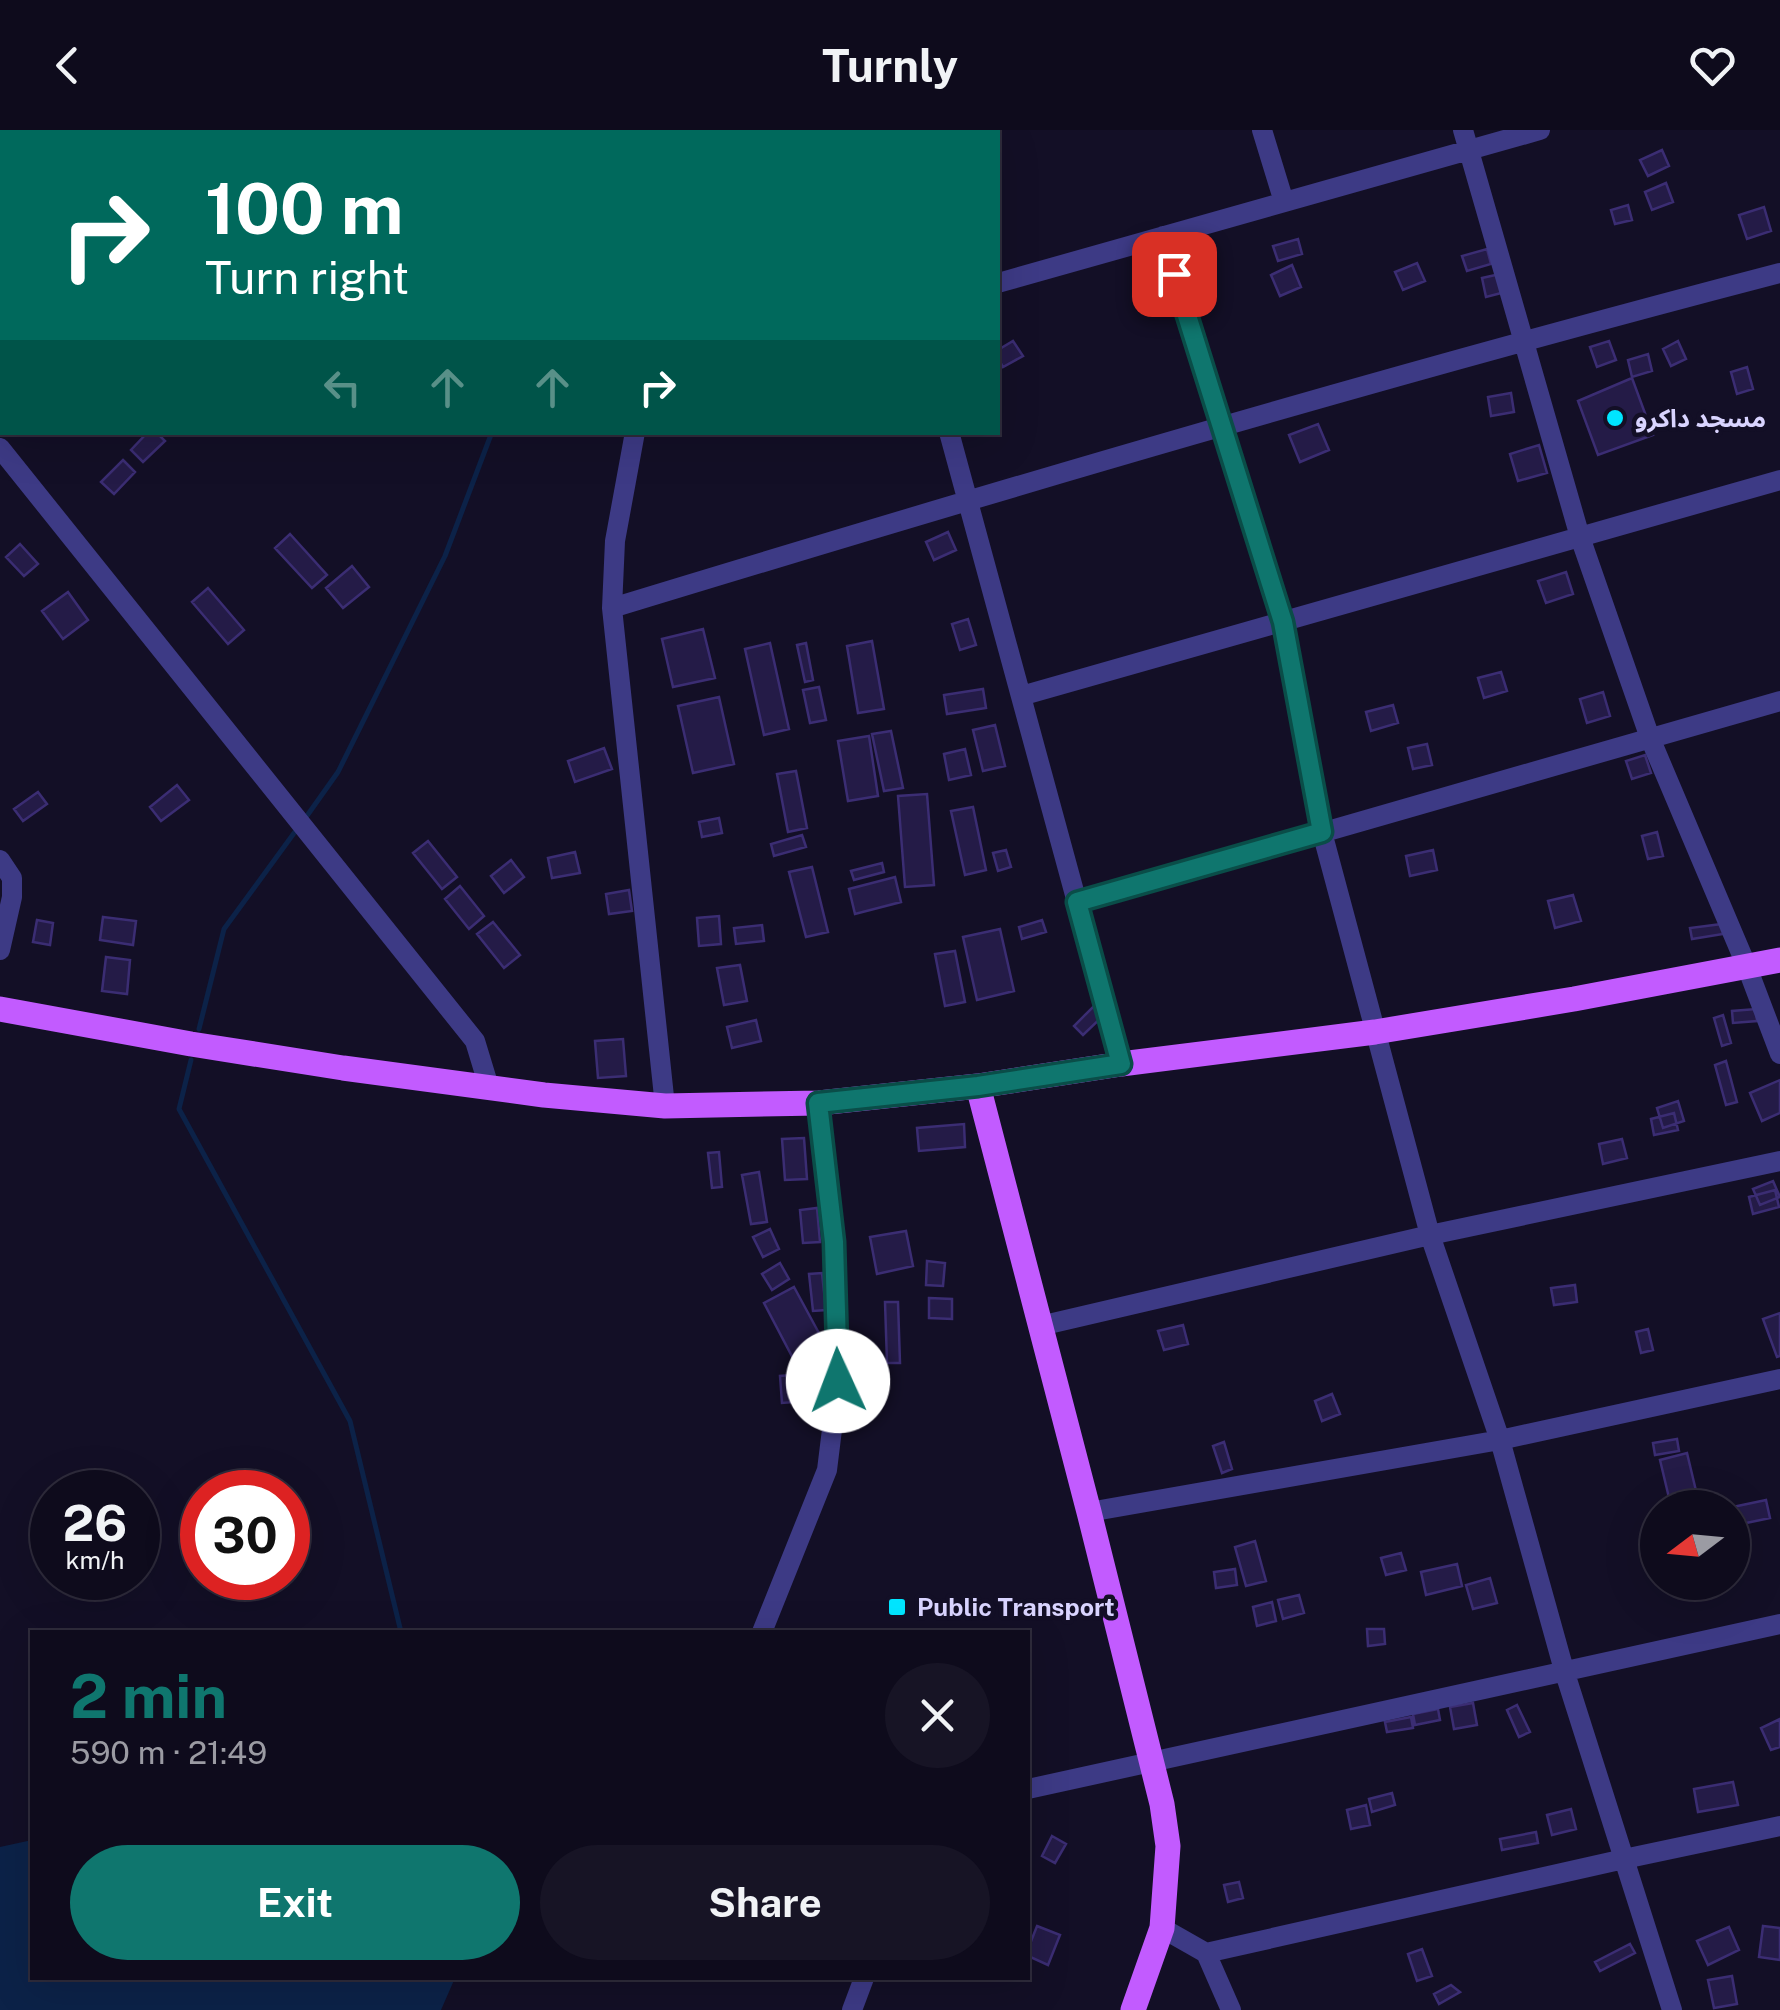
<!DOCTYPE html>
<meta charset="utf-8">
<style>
:root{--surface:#0e0b1c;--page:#171425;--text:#f1f3f6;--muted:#9b9ba3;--line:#2e2b3b;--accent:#0f766e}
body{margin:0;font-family:"Public Sans","Noto Sans Arabic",sans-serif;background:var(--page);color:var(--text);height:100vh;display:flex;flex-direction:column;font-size:38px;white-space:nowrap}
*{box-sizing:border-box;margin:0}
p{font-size:32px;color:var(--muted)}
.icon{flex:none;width:55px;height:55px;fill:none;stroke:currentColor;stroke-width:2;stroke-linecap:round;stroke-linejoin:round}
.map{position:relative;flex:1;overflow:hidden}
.drawer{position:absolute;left:30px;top:1500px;width:1000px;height:350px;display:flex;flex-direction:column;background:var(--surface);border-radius:0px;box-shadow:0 10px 40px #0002,0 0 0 2px var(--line)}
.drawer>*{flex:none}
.guide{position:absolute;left:0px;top:0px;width:1000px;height:305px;box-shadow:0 10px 40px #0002,0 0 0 2px var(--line);background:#00695c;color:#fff;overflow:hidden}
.needle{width:65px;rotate:254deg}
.tools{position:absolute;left:1640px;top:1360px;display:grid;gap:20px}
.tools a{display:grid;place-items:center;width:110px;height:110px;border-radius:50%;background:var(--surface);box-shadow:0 10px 40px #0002,0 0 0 2px var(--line);font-size:50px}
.speed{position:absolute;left:30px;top:1340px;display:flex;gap:20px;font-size:50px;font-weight:700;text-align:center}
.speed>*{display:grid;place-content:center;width:130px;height:130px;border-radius:50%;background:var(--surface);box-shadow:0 10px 40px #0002,0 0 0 2px var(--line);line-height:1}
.speed small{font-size:25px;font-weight:400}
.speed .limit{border:15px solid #d22;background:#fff;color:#111}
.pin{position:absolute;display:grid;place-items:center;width:85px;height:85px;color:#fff;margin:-42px;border-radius:20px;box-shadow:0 5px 15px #0006}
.me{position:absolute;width:110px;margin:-55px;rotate:358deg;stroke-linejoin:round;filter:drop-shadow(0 0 8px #0008)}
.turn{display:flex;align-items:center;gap:35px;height:210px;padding:0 40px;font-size:45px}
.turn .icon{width:130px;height:130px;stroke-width:2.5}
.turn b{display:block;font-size:70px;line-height:85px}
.lanes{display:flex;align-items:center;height:95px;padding:0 40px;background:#0003;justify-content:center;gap:50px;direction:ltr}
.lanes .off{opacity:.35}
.round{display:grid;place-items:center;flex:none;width:105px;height:105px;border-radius:52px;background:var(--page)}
.overview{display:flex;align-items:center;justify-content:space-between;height:170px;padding:0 40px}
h1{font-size:60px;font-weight:700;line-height:75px;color:var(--accent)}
.action{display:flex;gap:20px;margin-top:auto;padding:20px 40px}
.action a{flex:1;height:115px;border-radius:60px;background:var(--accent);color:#fff;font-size:40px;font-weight:700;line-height:115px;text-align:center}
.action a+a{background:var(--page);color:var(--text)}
header{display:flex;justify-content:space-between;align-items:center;height:130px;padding:0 40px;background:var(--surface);font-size:45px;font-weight:700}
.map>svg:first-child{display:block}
.water{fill:#0c2248}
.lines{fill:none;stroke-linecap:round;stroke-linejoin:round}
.stream{stroke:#0c2248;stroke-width:5}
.building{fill:#241b47;stroke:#3b2d73;stroke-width:2.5}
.minor{stroke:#3d3a85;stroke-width:20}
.major{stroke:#c25bff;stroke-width:25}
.route-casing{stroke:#0a4d48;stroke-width:25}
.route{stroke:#0f766e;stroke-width:18}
.poi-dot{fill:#00e5ff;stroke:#130f26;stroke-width:4}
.labels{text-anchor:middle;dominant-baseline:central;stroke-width:9;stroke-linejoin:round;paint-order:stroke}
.poi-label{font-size:25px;font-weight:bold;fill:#d9d4ff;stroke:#130f26;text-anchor:start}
</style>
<header><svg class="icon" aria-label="back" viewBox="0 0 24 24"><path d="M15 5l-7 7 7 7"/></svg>Turnly<svg class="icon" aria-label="heart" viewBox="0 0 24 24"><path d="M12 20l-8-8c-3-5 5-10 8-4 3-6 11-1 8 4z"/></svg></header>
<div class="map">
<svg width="1780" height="1880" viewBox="0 0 1780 1880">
<rect width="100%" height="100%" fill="#130f26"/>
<path class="water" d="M32 1710V1848H455L441 1880H0V1717Z"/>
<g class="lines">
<path class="stream" d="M614 2 616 0
M304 690 338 642 445 426 492 302
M199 899 224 799 297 699
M191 930 179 979 350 1291 401 1502"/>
</g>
<path class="building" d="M1662 20 1669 36 1648 46 1640 30Z
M1666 53 1673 72 1652 80 1645 62Z
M1628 75 1632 90 1615 94 1611 80Z
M1764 77 1771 101 1747 109 1739 85Z
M1298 109 1302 124 1278 131 1273 116Z
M1487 119 1491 134 1467 141 1462 126Z
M1417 133 1425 151 1403 160 1395 142Z
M1292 135 1301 157 1280 166 1271 145Z
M1500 144 1505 162 1486 167 1482 148Z
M1013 211 1023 226 1003 237 998 228V220Z
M1609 211 1616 230 1597 237 1590 217Z
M1678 211 1686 229 1671 236 1663 219Z
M1648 224 1652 241 1632 247 1628 230Z
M1747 237 1753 259 1737 264 1731 242Z
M1632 248 1653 305 1598 325 1578 271Z
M1511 263 1514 282 1491 286 1488 267Z
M1318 294 1329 320 1300 332 1289 305Z
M148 302H156L165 311 143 332 131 320Z
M1539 315 1547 343 1518 351 1510 324Z
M123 330 135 342 114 364 101 352Z
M948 402 956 420 934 430 926 412Z
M290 404 327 445 312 458 275 418Z
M20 414 38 434 24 446 6 427Z
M352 436 369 457 343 478 326 458Z
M1566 442 1573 464 1546 473 1538 451Z
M208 458 244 500 228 514 192 472Z
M68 462 88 490 63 509 42 481Z
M968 489 976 515 960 520 952 494Z
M703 499 715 548 673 557 662 509Z
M872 511 884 579 858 583 847 516Z
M770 513 789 599 764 605 745 519Z
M806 513 813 550 805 552 797 515Z
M1501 542 1507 561 1484 568 1478 548Z
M819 557 826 590 810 593 803 560Z
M983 559 986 578 947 584 944 565Z
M1603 562 1610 586 1587 593 1580 569Z
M719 567 734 634 693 643 678 576Z
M1393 575 1398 593 1371 601 1366 582Z
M995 595 1005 636 983 641 973 600Z
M891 601 903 658 884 661 872 604Z
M869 606 878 666 848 671 838 611Z
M1427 614 1432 635 1413 639 1408 618Z
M604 618 612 639 575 652 568 631Z
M965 619 971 645 949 650 944 624Z
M1645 625 1651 643 1632 649 1626 631Z
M796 641 807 698 788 702 777 644Z
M177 655 189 670 161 691 150 677Z
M38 662 47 674 23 691 14 679Z
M927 664 934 755 905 757 898 666Z
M973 677 986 740 965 745 951 681Z
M719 688 722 703 702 707 699 692Z
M1657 702 1663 726 1648 729 1642 706Z
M802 705 806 717 774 726 771 714Z
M428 711 457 747 442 759 413 723Z
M1006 720 1011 737 998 741 993 723Z
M1433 720 1437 740 1410 746 1406 726Z
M575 722 580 743 552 748 548 728Z
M511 730 524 747 504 763 491 746Z
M882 733 884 742 854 750 851 741Z
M812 737 828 802 806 807 789 742Z
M895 747 901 772 855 784 849 759Z
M460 756 484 786 469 799 445 769Z
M629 760 632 781 609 784 606 764Z
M1573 765 1581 791 1555 798 1548 771Z
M719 786 721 814 699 816 697 788Z
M103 787 136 791 133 815 100 810Z
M37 790 53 793 50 815 33 812Z
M1042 790 1046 802 1022 809 1019 797Z
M493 792 520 825 504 838 477 804Z
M1722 794 1723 804 1692 809 1690 798Z
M762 795 764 811 736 814 734 798Z
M1000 799 1014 861 977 870 963 807Z
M955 821 965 872 945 876 935 824Z
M106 827 130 830 127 864 102 861Z
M740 835 747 871 724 875 717 838Z
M1096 874 1105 884 1083 905 1074 896Z
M1756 879 1757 891 1733 893 1732 881Z
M1723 885 1731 913 1722 916 1714 888Z
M756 890 761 911 732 918 727 897Z
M623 909 626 946 598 948 595 911Z
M1726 931 1737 972 1726 975 1715 935Z
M1780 950V983L1762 991 1750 963Z
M1678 971 1684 991 1663 998 1657 978Z
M1674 983 1678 1000 1654 1005 1651 989Z
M964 994 965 1017 919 1021 917 998Z
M804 1008 807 1049 785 1050 782 1009Z
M1622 1009 1627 1028 1603 1034 1599 1014Z
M719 1022 722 1057 712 1058 708 1023Z
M759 1042 767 1092 751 1094 742 1045Z
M1773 1051 1780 1067 1760 1075 1753 1059Z
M1775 1060 1779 1077 1753 1084 1749 1067Z
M817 1078 820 1112 803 1113 800 1080Z
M770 1099 779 1119 763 1127 753 1107Z
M906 1101 913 1136 877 1144 870 1107Z
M927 1131 945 1133 943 1156 926 1155Z
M780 1133 789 1149 772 1160 762 1144Z
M822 1143 826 1180 813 1181 809 1144Z
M1575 1155 1577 1172 1554 1175 1551 1158Z
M794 1157 827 1218 796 1234 764 1173Z
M929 1168 952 1169V1189L929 1188Z
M885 1172H898L900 1233H887Z
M1780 1183V1226L1777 1227 1763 1189Z
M1183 1195 1188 1214 1164 1220 1158 1201Z
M1648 1199 1653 1220 1641 1223 1636 1202Z
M805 1244 807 1271 782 1273 780 1246Z
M830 1244 835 1268 819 1271 814 1247Z
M1332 1264 1340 1284 1322 1291 1315 1271Z
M1677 1309 1679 1321 1655 1325 1653 1313Z
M1224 1312 1232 1339 1222 1343 1213 1316Z
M1687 1323 1697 1365 1670 1372 1660 1330Z
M1766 1370 1770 1388 1732 1396V1378H1728Z
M1255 1411 1266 1451 1246 1456 1235 1417Z
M1401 1423 1406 1440 1386 1445 1381 1428Z
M1457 1434 1462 1456 1426 1465 1421 1442Z
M1235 1439 1237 1455 1216 1458 1214 1442Z
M1490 1448 1497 1473 1473 1479 1466 1455Z
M1299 1465 1304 1483 1283 1489 1278 1470Z
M1272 1472 1276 1491 1257 1496 1253 1477Z
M1367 1499H1384L1385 1514 1368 1516Z
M1473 1573 1477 1595 1454 1599 1450 1577Z
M1517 1575 1530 1602 1519 1607 1507 1580Z
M1438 1579 1440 1590 1415 1595 1413 1584Z
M1411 1587 1413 1598 1387 1602 1385 1592Z
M1780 1589V1617L1771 1620 1761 1598Z
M1733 1652 1738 1675 1698 1682 1694 1659Z
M1392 1663 1395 1675 1372 1682 1369 1669Z
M1366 1675 1370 1695 1351 1699 1347 1680Z
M1571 1679 1576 1699 1552 1705 1547 1685Z
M1536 1702 1538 1713 1502 1720 1500 1709Z
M1052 1706 1066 1714 1055 1733 1042 1726Z
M1239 1752 1243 1768 1228 1772 1224 1755Z
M1037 1796 1060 1805 1048 1835 1028 1826V1819Z
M1763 1796 1780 1798V1830L1759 1827Z
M1729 1797 1739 1820 1708 1835 1697 1811Z
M1630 1814 1635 1823 1600 1841 1595 1832Z
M1422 1819 1432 1846 1417 1851 1408 1824Z
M1732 1846 1737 1874 1714 1878 1708 1850Z
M1451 1855 1460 1862 1439 1874 1434 1864Z"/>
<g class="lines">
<path class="minor" d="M447 0 451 2
M867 0V2
M1262 0 1284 72
M1463 0 1580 407 1650 608 1747 837 1780 924
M52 2 54 0
M753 2 755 0
M824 2 831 0
M0 57 2 55
M1163 106 1283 492 1322 702 1430 1105 1500 1310 1564 1540 1672 1880
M998 153 1540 0
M635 302 615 411 612 478 665 976
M949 302 1121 934
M0 318 475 911 489 957
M612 478C999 360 1388 245 1780 143
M1021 566 1780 350
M0 730 12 748V767L0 820
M1077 773 1780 571
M1040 1196 1430 1105 1780 1031
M1089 1382 1500 1310 1780 1249
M762 1502 827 1340 838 1251 834 1112 819 973
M1028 1659 1780 1494
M1162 1798 1206 1823 1231 1880
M1206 1823 1624 1729 1780 1696
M852 1880 864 1848"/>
<path class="major" d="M0 879 191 914 343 938 544 965 665 976 819 973 978 956 1121 934 1375 902 1574 869 1780 830
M978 956 1089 1382 1162 1674 1168 1716 1162 1798 1133 1880"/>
</g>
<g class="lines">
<g class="route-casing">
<path id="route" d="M838 1251 834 1112 818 973 978 956 1121 934 1077 772 1322 702 1283 492 1174 144"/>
</g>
<use href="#route" class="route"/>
</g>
<g class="poi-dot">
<circle cx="1615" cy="288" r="10"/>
<rect x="887" y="1467" width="20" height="20" rx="5"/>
</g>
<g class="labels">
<g class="poi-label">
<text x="1635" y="288">مسجد داكرو</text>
<text x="917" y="1477">Public Transport</text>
</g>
</g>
</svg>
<div class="tools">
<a><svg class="needle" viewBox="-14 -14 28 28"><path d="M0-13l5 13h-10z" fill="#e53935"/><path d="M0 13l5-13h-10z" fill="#9b9ba3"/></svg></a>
</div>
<div class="speed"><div>26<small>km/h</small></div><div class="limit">30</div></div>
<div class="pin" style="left:1174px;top:144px;background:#d93025"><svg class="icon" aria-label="arrive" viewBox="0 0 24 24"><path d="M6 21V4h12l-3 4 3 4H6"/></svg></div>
<svg class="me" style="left:838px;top:1251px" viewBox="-20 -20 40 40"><circle r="19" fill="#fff"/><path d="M0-13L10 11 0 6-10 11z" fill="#0f766e"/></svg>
<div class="guide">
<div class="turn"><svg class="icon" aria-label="right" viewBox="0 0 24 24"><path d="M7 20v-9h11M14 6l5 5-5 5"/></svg><div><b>100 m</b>Turn right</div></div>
<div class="lanes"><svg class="icon off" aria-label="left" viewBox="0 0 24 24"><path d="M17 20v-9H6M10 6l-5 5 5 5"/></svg><svg class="icon off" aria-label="ahead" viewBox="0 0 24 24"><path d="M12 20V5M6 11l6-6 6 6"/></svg><svg class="icon off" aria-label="ahead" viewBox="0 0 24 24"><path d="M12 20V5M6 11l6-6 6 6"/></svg><svg class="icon" aria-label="right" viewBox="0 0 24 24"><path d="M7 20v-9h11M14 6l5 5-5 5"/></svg></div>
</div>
<section class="drawer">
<div class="overview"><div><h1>2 min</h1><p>590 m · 21:49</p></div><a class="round"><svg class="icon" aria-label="close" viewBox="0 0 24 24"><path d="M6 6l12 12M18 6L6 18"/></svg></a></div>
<div class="action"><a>Exit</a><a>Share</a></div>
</section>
</div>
